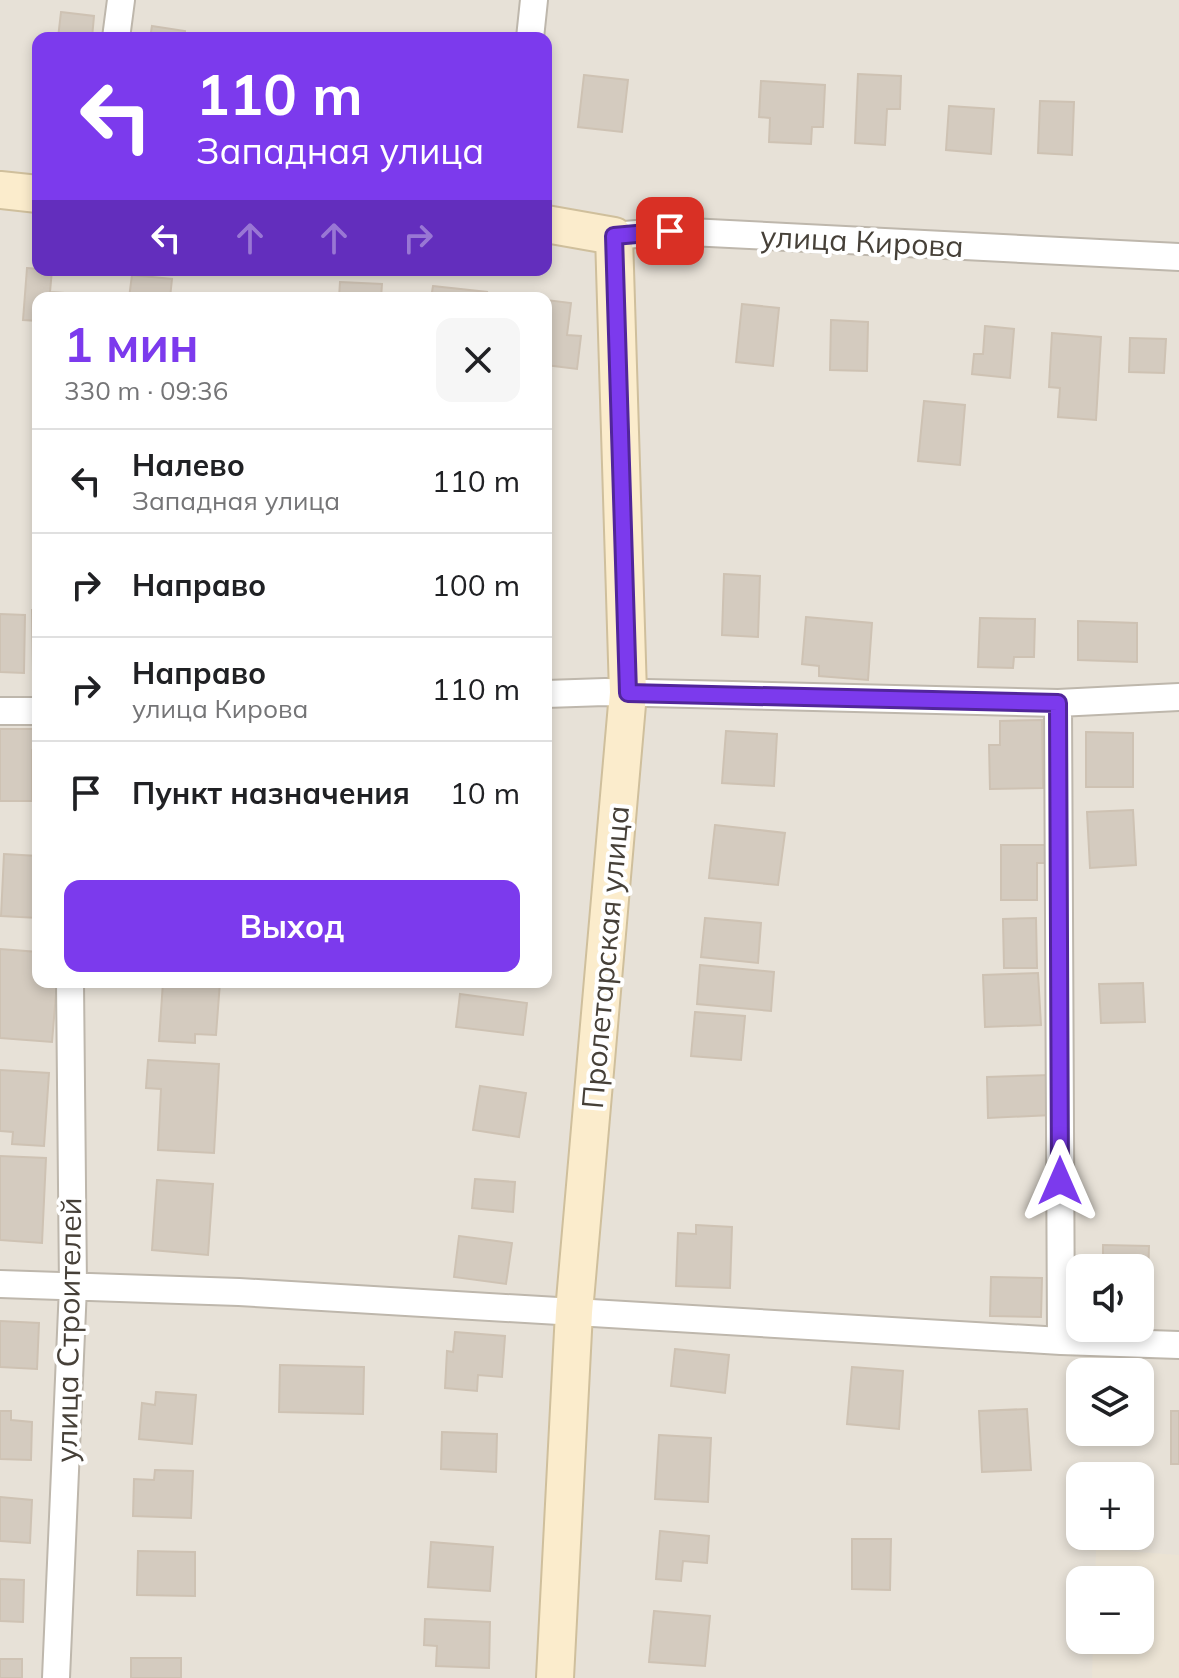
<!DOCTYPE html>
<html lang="ru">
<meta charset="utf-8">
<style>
:root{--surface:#fff;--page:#f6f6f6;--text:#202124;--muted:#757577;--line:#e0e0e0;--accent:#7c3aed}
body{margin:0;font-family:Mulish,sans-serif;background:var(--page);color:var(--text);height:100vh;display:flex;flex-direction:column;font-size:30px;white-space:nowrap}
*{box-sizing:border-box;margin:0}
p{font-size:26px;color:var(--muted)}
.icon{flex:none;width:44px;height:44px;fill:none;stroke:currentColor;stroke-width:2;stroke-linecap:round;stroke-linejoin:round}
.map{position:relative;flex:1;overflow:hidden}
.panel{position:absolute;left:32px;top:292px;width:520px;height:696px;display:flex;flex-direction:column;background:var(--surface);border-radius:16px;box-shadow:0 4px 12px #0003}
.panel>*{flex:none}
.banner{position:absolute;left:32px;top:32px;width:520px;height:244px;border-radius:16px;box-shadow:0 4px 12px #0003;background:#7c3aed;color:#fff;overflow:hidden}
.tools{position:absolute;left:1066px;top:1254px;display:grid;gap:16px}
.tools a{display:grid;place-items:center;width:88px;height:88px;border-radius:16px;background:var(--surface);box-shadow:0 4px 12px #0003;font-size:40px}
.pin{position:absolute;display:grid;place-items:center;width:68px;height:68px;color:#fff;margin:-34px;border-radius:16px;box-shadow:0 4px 12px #0006}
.me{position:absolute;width:88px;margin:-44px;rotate:0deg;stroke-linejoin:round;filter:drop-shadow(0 0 6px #0008)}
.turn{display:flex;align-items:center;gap:28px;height:168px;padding:0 32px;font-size:36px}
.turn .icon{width:104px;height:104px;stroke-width:2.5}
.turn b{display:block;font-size:56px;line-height:68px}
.lanes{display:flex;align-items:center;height:76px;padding:0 32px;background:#0003;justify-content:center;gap:40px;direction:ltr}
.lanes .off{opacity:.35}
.round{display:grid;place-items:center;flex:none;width:84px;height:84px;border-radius:16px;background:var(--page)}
.head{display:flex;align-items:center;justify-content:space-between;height:136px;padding:0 32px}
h1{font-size:48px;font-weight:700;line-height:60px;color:var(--accent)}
.action{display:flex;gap:16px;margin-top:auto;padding:16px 32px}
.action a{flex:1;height:92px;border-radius:16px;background:var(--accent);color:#fff;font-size:32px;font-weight:700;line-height:92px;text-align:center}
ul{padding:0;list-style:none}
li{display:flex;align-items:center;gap:24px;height:104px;padding:0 32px;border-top:2px solid var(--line)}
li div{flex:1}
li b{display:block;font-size:30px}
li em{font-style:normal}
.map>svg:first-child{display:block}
.residential{fill:#e7e1d7;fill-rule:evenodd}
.education{fill:#ebe3d4}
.building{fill:#d4cbbf;stroke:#cec2b3;stroke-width:2}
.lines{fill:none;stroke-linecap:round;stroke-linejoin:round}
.street-casing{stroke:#beb7ac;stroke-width:30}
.secondary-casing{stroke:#cfbf9c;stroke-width:40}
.street{stroke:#fff;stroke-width:26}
.secondary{stroke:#fbeccc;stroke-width:36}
.route-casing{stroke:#51269a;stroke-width:20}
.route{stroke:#7c3aed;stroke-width:14}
.labels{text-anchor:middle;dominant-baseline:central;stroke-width:8;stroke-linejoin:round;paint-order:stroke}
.street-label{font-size:30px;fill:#464038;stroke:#fff}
</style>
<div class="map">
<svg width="1179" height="1678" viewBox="0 0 1179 1678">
<rect width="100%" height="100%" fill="#f3efe9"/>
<path class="residential" d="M0 0H1179V1678H0ZM38 38H546V270H38ZM38 298H546V982H38ZM1080 1268H1140V1328H1080ZM1080 1372H1140V1432H1080ZM1080 1476H1140V1536H1080ZM1080 1580H1140V1640H1080Z"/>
<path class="education" d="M1096 1549 1179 1555V1678H1092L1093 1640H1140V1580H1095Z"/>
<path class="building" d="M61 12 94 16 92 38H58Z
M152 26 185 31 184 38H150Z
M858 74 901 76 900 109H887L885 145 855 143Z
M584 75 628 80 622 132 578 127Z
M761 81 825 85 823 127H812L811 144 769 142 770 118 759 117Z
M1040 101 1074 102 1072 155 1038 153Z
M949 106 994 109 991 154 946 150Z
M27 268 52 270 50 292 64 293V298H38V321L23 320Z
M132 275 172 279 170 298H129Z
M340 282 382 284 381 298H339Z
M433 286 487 292 486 298H431Z
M546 300 571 303 567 335 581 336 577 369 546 365Z
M742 304 779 308 773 366 736 362Z
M831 320 868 322 867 371 830 370Z
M985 326 1014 329 1010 378 972 374 974 354H983Z
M1052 333 1101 337 1096 420 1058 417 1060 388 1049 387Z
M1130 338 1166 339 1164 373 1129 372Z
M924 401 965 405 960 465 918 461Z
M724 574 760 576 758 637 722 635Z
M32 610H38V673H33Z
M0 614 25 615 24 673 0 672Z
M806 617 872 623 868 680 819 676V666L802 664Z
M980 618 1035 619 1034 657H1014L1013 668 978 667Z
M1078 621 1137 623V662L1078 660Z
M1042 720 1043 788 990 789 989 745H1000V721Z
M0 729H38V750H32V801H0Z
M726 731 777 734 774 786 722 783Z
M1086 732 1133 733V787H1086Z
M1133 810 1136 865 1090 868 1087 812Z
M715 825 785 833 778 885 709 878Z
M1001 845H1047V863H1037V900H1001Z
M4 854 38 856V918L1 916Z
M705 918 761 923 758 963 701 957Z
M1036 918 1037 968H1004L1003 919Z
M0 949 38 952V982H57L52 1042 0 1038Z
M700 965 774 972 771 1011 697 1004Z
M1038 973 1041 1025 985 1027 983 975Z
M163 982H220L216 1035 195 1034V1043L159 1041Z
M1143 983 1145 1022 1101 1023 1099 984Z
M460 994 527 1003 523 1035 456 1027Z
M695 1012 745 1016 741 1060 691 1056Z
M148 1060 219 1064 214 1153 158 1150 161 1089 146 1088Z
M0 1070 49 1073 44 1146 12 1144 13 1132 0 1131Z
M1051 1075 1052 1115 988 1118 987 1077Z
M480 1086 526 1093 519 1137 473 1130Z
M0 1156 46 1158 42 1243 0 1240Z
M475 1179 515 1182 513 1212 472 1208Z
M157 1180 213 1184 208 1255 152 1250Z
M696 1225 732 1227 730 1288 676 1286 678 1233 696 1234Z
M459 1236 512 1243 506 1284 454 1277Z
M1103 1245 1149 1246 1147 1318H1140V1268H1103Z
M991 1277 1042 1278 1041 1317 990 1316Z
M0 1321 39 1323 37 1369 0 1367Z
M455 1332 505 1336 502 1377 478 1375 477 1391 445 1388 447 1351 453 1352Z
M675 1349 729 1355 725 1393 671 1386Z
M280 1365 364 1367 363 1414 279 1412Z
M852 1367 903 1371 899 1429 847 1424Z
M156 1392 196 1395 192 1444 139 1439 142 1403 155 1405Z
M1027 1409 1031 1470 982 1472 979 1411Z
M0 1411H11V1420L32 1422 31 1460 0 1459Z
M1171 1411H1179V1464H1171Z
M442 1432 497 1434 496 1472 441 1469Z
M659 1435 711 1438 708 1502 655 1499Z
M155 1470 193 1471 191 1518 133 1516 134 1479 154 1480Z
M0 1497 32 1500 30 1543 0 1541Z
M660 1531 709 1536 707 1563 683 1561 681 1581 656 1579Z
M852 1539H891L890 1590 852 1589Z
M431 1542 493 1547 490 1591 428 1587Z
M138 1551 195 1552V1596L137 1595Z
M0 1579 24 1580 23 1622 0 1621Z
M654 1611 710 1616 705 1666 649 1662Z
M425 1619 490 1622 489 1668 436 1666 437 1646 424 1645Z
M131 1658H181V1678H131Z
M0 1659H22V1678H0Z"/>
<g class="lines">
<g class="street-casing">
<path id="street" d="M116 38 121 0
M530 38 534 0
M614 236 670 231 1179 257
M546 694 605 692 1058 703 1179 697
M1058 703 1061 1341
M0 711H38
M0 1284 239 1292 1061 1341 1179 1345
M56 1678 73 1287 70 982"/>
</g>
<g class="secondary-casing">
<path id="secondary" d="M0 190 38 194
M546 224 614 236 628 693 574 1312 555 1678"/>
</g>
<use href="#street" class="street"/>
<use href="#secondary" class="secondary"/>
</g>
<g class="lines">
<g class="route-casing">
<path id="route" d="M670 231 614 236 628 693 1058 703 1060 1181"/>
</g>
<use href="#route" class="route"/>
</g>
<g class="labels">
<g class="street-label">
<text transform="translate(862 241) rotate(3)">улица Кирова</text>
<text transform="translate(605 957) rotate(-85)">Пролетарская улица</text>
<text transform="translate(68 1330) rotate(-89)">улица Строителей</text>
</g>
</g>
</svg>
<div class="tools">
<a><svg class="icon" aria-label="sound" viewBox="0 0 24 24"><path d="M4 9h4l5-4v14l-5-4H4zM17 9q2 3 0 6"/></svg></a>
<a><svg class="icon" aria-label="layers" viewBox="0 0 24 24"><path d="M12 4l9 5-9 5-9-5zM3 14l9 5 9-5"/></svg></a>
<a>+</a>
<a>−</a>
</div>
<div class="pin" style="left:670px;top:231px;background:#d93025"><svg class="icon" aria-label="arrive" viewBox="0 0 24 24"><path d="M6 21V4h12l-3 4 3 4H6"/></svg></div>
<svg class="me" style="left:1060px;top:1181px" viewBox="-20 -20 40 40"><path d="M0-17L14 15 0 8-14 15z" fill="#7c3aed" stroke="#fff" stroke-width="4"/></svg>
<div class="banner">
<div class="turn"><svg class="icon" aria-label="left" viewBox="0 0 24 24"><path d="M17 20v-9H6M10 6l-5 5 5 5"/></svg><div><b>110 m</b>Западная улица</div></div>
<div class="lanes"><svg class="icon" aria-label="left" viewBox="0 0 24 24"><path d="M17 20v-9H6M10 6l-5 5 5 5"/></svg><svg class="icon off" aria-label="ahead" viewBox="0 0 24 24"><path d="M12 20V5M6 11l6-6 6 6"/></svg><svg class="icon off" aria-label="ahead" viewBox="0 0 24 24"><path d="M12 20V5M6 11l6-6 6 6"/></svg><svg class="icon off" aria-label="right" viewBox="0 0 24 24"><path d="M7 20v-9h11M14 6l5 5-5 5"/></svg></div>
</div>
<section class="panel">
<div class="head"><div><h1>1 мин</h1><p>330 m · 09:36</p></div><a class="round"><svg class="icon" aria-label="close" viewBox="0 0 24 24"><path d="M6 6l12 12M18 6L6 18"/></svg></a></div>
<ul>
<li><svg class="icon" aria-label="left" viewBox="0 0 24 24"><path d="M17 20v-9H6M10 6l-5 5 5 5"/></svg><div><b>Налево</b><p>Западная улица</p></div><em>110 m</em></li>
<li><svg class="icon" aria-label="right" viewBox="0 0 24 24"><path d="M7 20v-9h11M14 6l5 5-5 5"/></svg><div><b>Направо</b></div><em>100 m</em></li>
<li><svg class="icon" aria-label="right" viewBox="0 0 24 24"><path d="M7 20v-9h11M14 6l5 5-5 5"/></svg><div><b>Направо</b><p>улица Кирова</p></div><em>110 m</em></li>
<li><svg class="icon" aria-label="arrive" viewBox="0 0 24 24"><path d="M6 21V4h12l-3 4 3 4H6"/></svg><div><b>Пункт назначения</b></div><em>10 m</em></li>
</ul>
<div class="action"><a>Выход</a></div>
</section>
</div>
